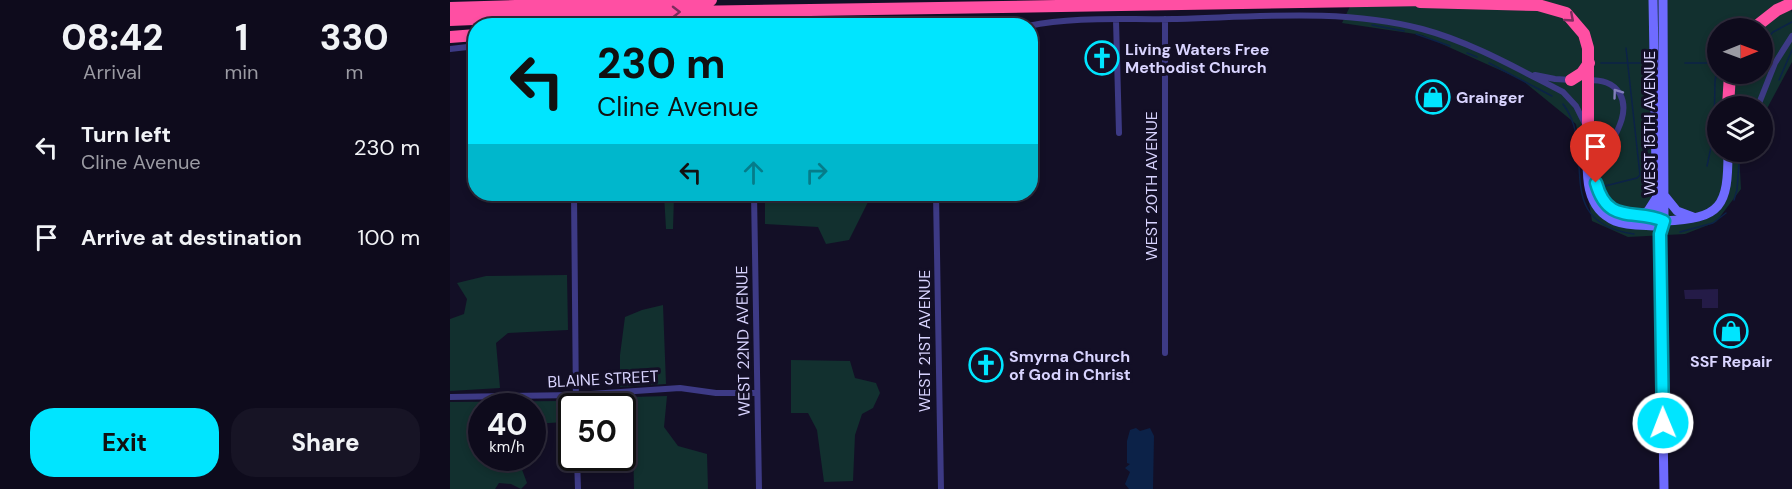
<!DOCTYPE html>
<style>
:root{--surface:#0e0b1c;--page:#171425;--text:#f1f3f6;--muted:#9b9ba3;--line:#2e2b3b;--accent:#00e5ff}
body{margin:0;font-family:"DM Sans",sans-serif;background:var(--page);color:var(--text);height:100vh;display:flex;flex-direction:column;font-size:22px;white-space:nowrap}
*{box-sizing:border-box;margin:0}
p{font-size:20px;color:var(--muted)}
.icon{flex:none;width:33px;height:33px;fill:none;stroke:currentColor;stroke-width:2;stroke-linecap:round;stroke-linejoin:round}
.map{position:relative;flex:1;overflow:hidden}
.side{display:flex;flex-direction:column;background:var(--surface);width:450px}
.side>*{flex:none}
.banner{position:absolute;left:18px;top:18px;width:570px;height:183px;border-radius:24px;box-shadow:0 3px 9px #0003,0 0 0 2px var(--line);background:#00e5ff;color:#111;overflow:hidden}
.needle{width:39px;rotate:89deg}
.fabs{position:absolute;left:1257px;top:18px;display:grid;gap:12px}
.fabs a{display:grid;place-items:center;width:66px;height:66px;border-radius:50%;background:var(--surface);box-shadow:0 3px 9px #0003,0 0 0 2px var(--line);font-size:30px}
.speed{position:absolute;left:18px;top:393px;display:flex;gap:12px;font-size:30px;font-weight:700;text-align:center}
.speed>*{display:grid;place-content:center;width:78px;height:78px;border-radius:50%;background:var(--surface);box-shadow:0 3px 9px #0003,0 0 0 2px var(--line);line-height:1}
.speed small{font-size:15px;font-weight:400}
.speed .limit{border:3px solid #111;border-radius:9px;background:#fff;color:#111}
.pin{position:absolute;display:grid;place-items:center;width:51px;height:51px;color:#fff;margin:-62px -26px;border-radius:50% 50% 50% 0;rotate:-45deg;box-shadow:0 0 6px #0007}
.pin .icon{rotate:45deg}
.me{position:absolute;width:66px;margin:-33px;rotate:359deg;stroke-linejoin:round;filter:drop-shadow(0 0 4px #0008)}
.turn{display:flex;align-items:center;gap:21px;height:126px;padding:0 30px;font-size:27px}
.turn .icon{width:78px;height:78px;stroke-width:2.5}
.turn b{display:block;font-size:42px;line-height:51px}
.lanes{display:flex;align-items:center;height:57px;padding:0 30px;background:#0003;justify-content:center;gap:30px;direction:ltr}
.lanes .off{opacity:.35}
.eta{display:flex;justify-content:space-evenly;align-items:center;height:102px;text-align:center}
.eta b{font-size:36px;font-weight:800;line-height:42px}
.primary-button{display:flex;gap:12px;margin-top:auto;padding:12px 30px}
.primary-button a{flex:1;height:69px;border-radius:24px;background:var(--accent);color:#111;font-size:24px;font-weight:800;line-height:69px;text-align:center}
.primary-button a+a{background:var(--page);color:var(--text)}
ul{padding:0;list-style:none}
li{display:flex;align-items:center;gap:18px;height:90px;padding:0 30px}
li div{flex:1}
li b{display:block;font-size:22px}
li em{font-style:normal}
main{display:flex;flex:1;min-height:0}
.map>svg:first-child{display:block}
.green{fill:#12302f;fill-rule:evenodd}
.water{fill:#0c2248}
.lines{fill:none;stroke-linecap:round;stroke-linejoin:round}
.stream{stroke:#0c2248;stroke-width:1.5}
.building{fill:#241b47}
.minor{stroke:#3d3a85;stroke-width:6}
.secondary{stroke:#6f6bff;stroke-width:9}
.motorway{stroke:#ff4fa3;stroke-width:12}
.oneway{stroke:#7d2c5e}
.oneway2{stroke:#837fbc}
.route-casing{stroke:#0095a6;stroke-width:15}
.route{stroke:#00e5ff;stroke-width:10}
.labels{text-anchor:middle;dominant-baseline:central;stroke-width:6;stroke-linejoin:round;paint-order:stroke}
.poi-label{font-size:16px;font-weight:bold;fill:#d9d4ff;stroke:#130f26;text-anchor:start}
.street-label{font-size:16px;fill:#d9d4ff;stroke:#130f26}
</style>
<main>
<section class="side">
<div class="eta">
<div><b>08:42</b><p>Arrival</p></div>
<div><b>1</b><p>min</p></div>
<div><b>330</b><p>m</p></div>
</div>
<ul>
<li><svg class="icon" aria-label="left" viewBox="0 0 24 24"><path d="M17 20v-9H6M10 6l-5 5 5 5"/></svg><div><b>Turn left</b><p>Cline Avenue</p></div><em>230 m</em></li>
<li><svg class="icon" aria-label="arrive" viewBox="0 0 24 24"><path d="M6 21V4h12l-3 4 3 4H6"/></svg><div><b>Arrive at destination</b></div><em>100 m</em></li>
</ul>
<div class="primary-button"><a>Exit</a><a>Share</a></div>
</section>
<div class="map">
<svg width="1342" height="489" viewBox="0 0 1342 489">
<rect width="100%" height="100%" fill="#130f26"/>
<path class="green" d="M903 0H1338L1342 13V62L1313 116 1312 106H1268V152H1289L1291 189 1266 222 1235 234 1178 237 1142 221 1126 124 1072 80 972 35 892 23ZM1268 28H1312V74H1268Z
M214 194H251L224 196 223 229H216Z
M315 194H422L399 240 376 244 368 227 315 224Z
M117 275 118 330 58 333 46 343 50 388 0 391V319L14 314 17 299 7 283 36 276Z
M213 305 216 384 170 387V355L175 317 192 310Z
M341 360 400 361 405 378 426 383 430 393 423 408 412 414 405 435 403 481 374 482 367 430 358 413H341Z
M217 396 214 427 228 446 257 454 258 489H184L183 442H173L172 406H136V401L147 398Z
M112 401 116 402 115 422 83 424 82 406H32V458H64L62 460 71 467 77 483 71 489 61 484 49 483 45 489H0V402Z"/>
<path class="water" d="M686 428 690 431 700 428 704 436 703 489H679L675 484 680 472 675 468 680 464 677 463V441L680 430Z"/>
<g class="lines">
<path class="stream" d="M922 25 954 31
M966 34 1000 46
M1312 44 1323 32 1342 22
M1017 53 1027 57
M1268 55V60
M1039 63 1102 96
M1151 63H1190
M1235 63H1268
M1329 80 1342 50
M1113 104C1149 151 1099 222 1184 234
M1257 166 1264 133 1265 81 1268 66
M1155 186 1187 178 1190 175 1176 48
M1284 200 1287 190 1289 164
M1230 232 1263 223 1276 213"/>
</g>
<path class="building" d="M1268 289V308H1252V299H1235L1234 290Z"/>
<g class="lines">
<path class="minor" d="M715 19V353
M666 20 669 133
M578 26C625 16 675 20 723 19 805 17 892 8 972 29 1021 42 1068 69 1113 92L1126 106 1134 122
M0 49 26 46
M1085 75 1105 79 1122 80
M1138 80C1151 80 1163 82 1170 94 1191 132 1108 182 1168 212 1180 218 1195 216 1208 218
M1308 106 1325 63 1342 36
M124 194 126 406
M304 194 309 489
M486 194 491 489
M0 397 126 395 230 388 266 393H307
M127 458 128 489"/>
<path class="secondary" d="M1203 0 1207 226 1210 234
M1213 0 1214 221 1210 234 1214 489
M1138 130C1138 161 1129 206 1165 221 1177 226 1194 225 1207 226L1209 224
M1214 195 1227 211 1243 217
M1185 217 1198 211 1205 200
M1214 221C1272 219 1278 206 1278 152"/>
<path class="motorway" d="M970 2 1088 5 1116 13 1134 34 1138 48V130
M0 8 261 0
M0 20 173 13 979 0
M180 26 314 18
M1304 28 1327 10 1342 3
M0 37 26 35
M1121 80 1132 73 1139 63
M1278 106 1280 74"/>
</g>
<defs><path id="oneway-chevron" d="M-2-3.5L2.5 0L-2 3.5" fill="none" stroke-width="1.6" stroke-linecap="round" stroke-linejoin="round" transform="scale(1.5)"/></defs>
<g class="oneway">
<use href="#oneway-chevron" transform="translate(226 12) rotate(-1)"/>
<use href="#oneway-chevron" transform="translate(1120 18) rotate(41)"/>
</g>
<use class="oneway2" href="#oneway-chevron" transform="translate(1167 93) rotate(-126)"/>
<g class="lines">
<g class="route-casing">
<path id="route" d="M1146 183C1158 226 1185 208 1214 221L1210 234 1213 423"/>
</g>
<use href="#route" class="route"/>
</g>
<defs>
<g id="church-ring" transform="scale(1.725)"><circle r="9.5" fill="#130f26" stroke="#00e5ff" stroke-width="1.5"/><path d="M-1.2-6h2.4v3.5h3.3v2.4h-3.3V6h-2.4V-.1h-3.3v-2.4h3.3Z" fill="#00e5ff"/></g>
<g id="shop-ring" transform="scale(1.725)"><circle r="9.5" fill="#130f26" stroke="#00e5ff" stroke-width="1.5"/><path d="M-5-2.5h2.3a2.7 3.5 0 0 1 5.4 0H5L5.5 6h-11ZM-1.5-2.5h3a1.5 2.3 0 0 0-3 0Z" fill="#00e5ff"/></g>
</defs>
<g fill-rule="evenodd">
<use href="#church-ring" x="652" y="58"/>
<use href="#shop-ring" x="983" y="97"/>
<use href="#shop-ring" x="1281" y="331"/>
<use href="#church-ring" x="536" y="365"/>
</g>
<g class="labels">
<g class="poi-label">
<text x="675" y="49">Living Waters Free<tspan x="675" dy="18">Methodist Church</tspan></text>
<text x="1006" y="97">Grainger</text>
<text x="559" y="356">Smyrna Church<tspan x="559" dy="18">of God in Christ</tspan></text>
<text x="1281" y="361" text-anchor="middle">SSF Repair</text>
</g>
<g class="street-label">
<text transform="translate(1199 123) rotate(-90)">WEST 15TH AVENUE</text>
<text transform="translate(701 186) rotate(-90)">WEST 20TH AVENUE</text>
<text transform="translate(293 341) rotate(-91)">WEST 22ND AVENUE</text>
<text transform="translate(474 341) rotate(-90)">WEST 21ST AVENUE</text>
<text transform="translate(153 379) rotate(-3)">BLAINE STREET</text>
</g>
</g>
</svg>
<div class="fabs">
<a><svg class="needle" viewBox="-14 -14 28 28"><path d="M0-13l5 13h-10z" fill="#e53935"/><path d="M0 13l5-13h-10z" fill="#9b9ba3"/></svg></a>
<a><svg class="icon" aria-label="layers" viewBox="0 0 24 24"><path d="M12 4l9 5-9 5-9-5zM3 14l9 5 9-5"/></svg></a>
</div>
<div class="speed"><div>40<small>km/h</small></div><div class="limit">50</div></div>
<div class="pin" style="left:1146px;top:183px;background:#d93025"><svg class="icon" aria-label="arrive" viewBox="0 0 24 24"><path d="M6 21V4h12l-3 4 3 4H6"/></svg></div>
<svg class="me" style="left:1213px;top:423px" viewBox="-20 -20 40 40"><circle r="17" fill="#00e5ff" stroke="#fff" stroke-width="3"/><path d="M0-11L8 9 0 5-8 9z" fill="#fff"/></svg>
<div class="banner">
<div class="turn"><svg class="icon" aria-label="left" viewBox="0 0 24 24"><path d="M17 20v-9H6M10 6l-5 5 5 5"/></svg><div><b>230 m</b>Cline Avenue</div></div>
<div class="lanes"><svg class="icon" aria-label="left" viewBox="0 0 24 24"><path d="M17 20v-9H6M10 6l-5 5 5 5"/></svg><svg class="icon off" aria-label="ahead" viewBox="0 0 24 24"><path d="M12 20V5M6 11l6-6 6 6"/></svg><svg class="icon off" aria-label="right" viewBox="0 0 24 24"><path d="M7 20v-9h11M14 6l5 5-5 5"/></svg></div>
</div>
</div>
</main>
